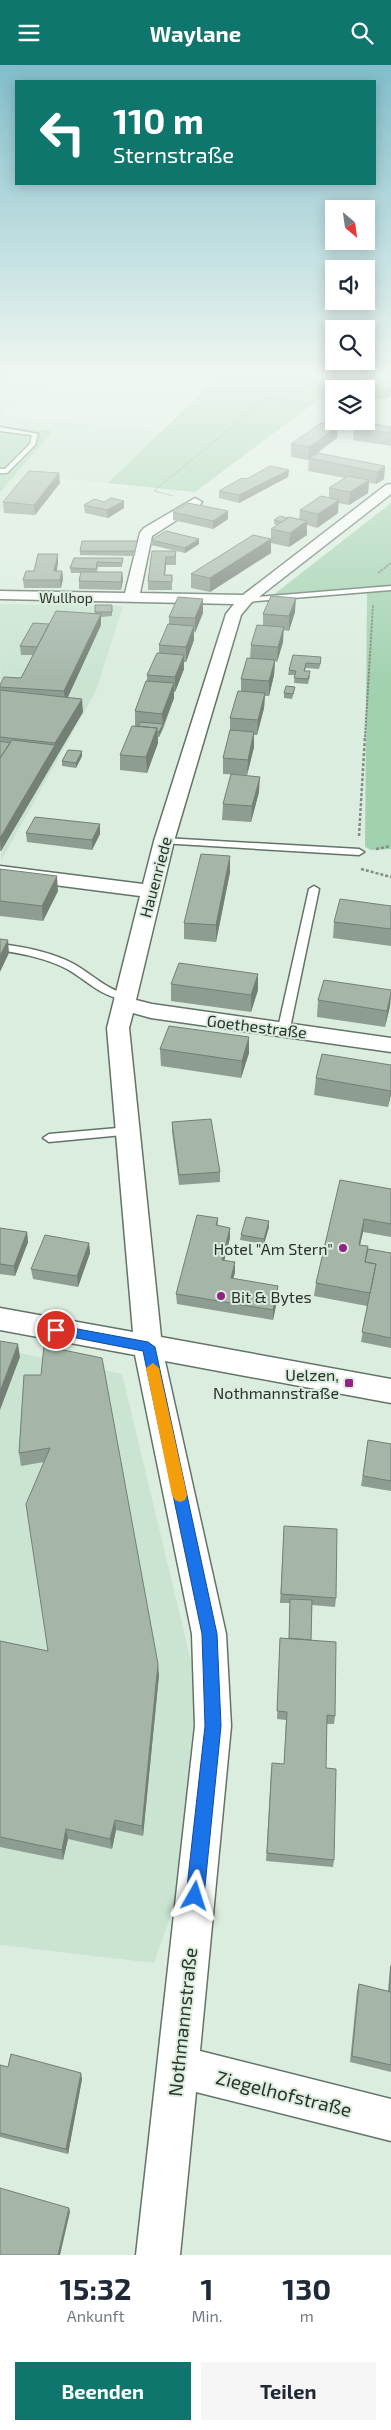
<!DOCTYPE html>
<html lang="de">
<meta charset="utf-8">
<style>
:root{--surface:#fff;--page:#f6f6f7;--text:#1f2937;--muted:#747a83;--accent:#0f766e}
body{margin:0;font-family:"Exo 2",sans-serif;background:var(--page);color:var(--text);height:100vh;display:flex;flex-direction:column;font-size:19px;white-space:nowrap}
*{box-sizing:border-box;margin:0}
p{font-size:16px;color:var(--muted)}
.icon{flex:none;width:28px;height:28px;fill:none;stroke:currentColor;stroke-width:2;stroke-linecap:round;stroke-linejoin:round}
.map{position:relative;height:2190px;overflow:hidden}
.sheet{display:flex;flex-direction:column;background:var(--surface);flex:1}
.sheet>*{flex:none}
.banner{position:absolute;left:15px;top:15px;width:361px;height:105px;border-radius:0px;box-shadow:0 2px 12px #0003;background:#0f766e;color:#fff;overflow:hidden}
.needle{width:32px;rotate:151deg}
.fabs{position:absolute;left:325px;top:135px;display:grid;gap:10px}
.fabs a{display:grid;place-items:center;width:50px;height:50px;border-radius:0px;background:var(--surface);box-shadow:0 2px 12px #0003;font-size:25px}
.pin{position:absolute;display:grid;place-items:center;width:42px;height:42px;color:#fff;margin:-21px;border:2px solid #fff;border-radius:50%;box-shadow:0 1px 5px #0007}
.me{position:absolute;width:55px;margin:-28px;rotate:6deg;stroke-linejoin:round;filter:drop-shadow(0 0 4px #0008)}
.turn{display:flex;align-items:center;gap:18px;height:105px;padding:0 15px;font-size:22px}
.turn .icon{width:65px;height:65px;stroke-width:2.5}
.turn b{display:block;font-size:35px;line-height:42px}
.eta{display:flex;justify-content:space-evenly;align-items:center;height:85px;text-align:center}
.eta b{font-size:30px;font-weight:700;line-height:35px}
.cta{display:flex;gap:10px;margin-top:auto;padding:10px 15px}
.cta a{flex:1;height:58px;border-radius:0px;background:var(--accent);color:#fff;font-size:20px;font-weight:700;line-height:58px;text-align:center}
.cta a+a{background:var(--page);color:var(--text)}
header{display:flex;justify-content:space-between;align-items:center;height:65px;padding:0 15px;background:var(--accent);color:#fff;font-size:22px;font-weight:700}
.map>svg:first-child{display:block}
.built{fill:#cbe4d2}
.green{fill:#a2d1af}
.lines{fill:none;stroke-linecap:round;stroke-linejoin:round}
.lane-casing{stroke:#647368;stroke-width:3}
.street-casing{stroke:#647368;stroke-width:3}
.path-far2{stroke:#818e84;stroke-width:1;stroke-dasharray:2 1;stroke-linecap:butt}
.path-far1{stroke:#818e84;stroke-width:2;stroke-dasharray:2.5 1;stroke-linecap:butt}
.path{stroke:#818e84;stroke-width:2.5;stroke-dasharray:3 2;stroke-linecap:butt}
.lane{fill:#fff;fill-rule:evenodd}
.street{fill:#fff;fill-rule:evenodd}
.wall{fill:#8e9d91}
.shaded-wall{fill:#747f76}
.building{fill:#a5b6a9;stroke:#747f76}
.route{fill:#1a73e8;stroke:#114b97}
.slow{fill:#f59e0b}
.poi-dot{fill:#912384;stroke:#dbeddf;stroke-width:2}
.labels{text-anchor:middle;dominant-baseline:central;stroke-width:4;stroke-linejoin:round;paint-order:stroke}
.far-street-label{font-size:14px;fill:#2b322d;stroke:#dbeddf}
.street-label{font-size:16px;fill:#2b322d;stroke:#dbeddf}
.poi-label{font-size:16px;fill:#2b322d;stroke:#dbeddf;text-anchor:end}
.near-street-label{font-size:19px;fill:#2b322d;stroke:#dbeddf}
</style>
<header><svg class="icon" aria-label="menu" viewBox="0 0 24 24"><path d="M4 6h16M4 12h16M4 18h16"/></svg>Waylane<svg class="icon" aria-label="search" viewBox="0 0 24 24"><circle cx="10" cy="10" r="6"/><path d="M15 15l6 6"/></svg></header>
<div class="map">
<svg width="391" height="2190" viewBox="0 0 391 2190">
<rect width="100%" height="100%" fill="#dbeddf"/>
<path class="built" d="M0 311H60L0 350Z
M0 351 72 358 161 367 108 418 34 411 0 447Z
M0 539 123 541 96 626 1 796Z
M0 1284 122 1309 197 1621 177 1833 154 1898 0 1880Z"/>
<path class="green" d="M219 311H350L195 427 108 418Z
M0 362 53 366 0 427Z
M391 438V784L371 785 365 782 367 523 272 531Z"/>
<g class="lines">
<g class="lane-casing">
<path id="lane" d="M0 362 38 369 35 380 7 408H0V404H5L30 379 32 370 0 366Z
M391 521V525L246 537 242 535 246 533Z
M164 773 359 784 364 787 359 790 161 778V774Z
M314 821 319 824 290 963 284 967 278 963 309 824Z
M0 879C26 882 51 887 74 899 93 910 106 924 128 930L130 932 124 935C99 930 88 916 67 904 46 893 23 889 0 885Z
M129 1062 135 1066 133 1069 49 1077 43 1073 49 1069Z"/>
</g>
<g class="street-casing">
<path id="street" d="M0 311H10L0 317Z
M391 419V429L251 538 241 550 174 776 136 935 152 939 391 973V987L151 953 133 948 129 963 161 1272 391 1314V1338L165 1296 226 1569 231 1661 200 1986 391 2034V2076L196 2027 180 2190H136L195 1661 192 1569 135 1290 0 1265V1243L133 1267 107 963 140 831 0 813V801L143 819 154 776 226 549 234 539 0 534V526L125 528 140 468 144 463 195 433 202 437 200 440 152 471 140 528 243 530 386 420Z"/>
</g>
<path class="path-far2" d="M225 311 212 325 313 339
M290 336 317 311
M173 431 154 426 267 333"/>
<path class="path-far1" d="M378 508 391 498
M365 672 373 540"/>
<path class="path" d="M359 771 365 671
M376 784 391 781
M361 804 391 812"/>
<use href="#lane" class="lane"/>
<use href="#street" class="street"/>
</g>
<path class="wall" d="M391 311 385 335 371 333 372 322Z
M391 362V381L353 375 354 363Z
M337 373 315 389 385 401 384 414 376 419 369 418 368 428 349 440 338 438V448L317 463 307 460V470L289 482 271 478V488L210 527 191 523V509L271 474V464L277 460 274 459V455L288 453 299 455 300 445 329 433V423L345 413 308 406 309 394 308 395 291 392V379Z
M289 405 288 412 239 438 219 433V426L247 414Z
M60 418 35 450 4 448 3 437Z
M124 436V443L108 453 85 448 84 440Z
M228 446V454L213 464 173 455V447Z
M151 475 199 479 185 488 151 480Z
M137 476 135 491 80 490V486Z
M152 486H176V500H166L165 510H172V525H148V516Z
M58 489V497L57 506H62L63 514 61 523H24L23 515 34 506Z
M74 493H123L122 502H98L97 507H122L123 515 121 525 79 524V516L81 508H71L70 503Z
M203 534V548L194 568V575L186 597H184V604L175 627H174V633L163 664 159 672H158V678L147 708 120 705V690L135 661V646L147 616V610L159 588V580L169 559V552Z
M95 540H112V551L101 552V560L68 632 83 647 1 786H0V620L21 613 33 590H21L20 581 49 559 95 548Z
M295 547 289 566 283 565V577L277 597 275 596 274 610 269 631H265L264 643 257 670H254V682L247 710 223 709V693L230 666V653L241 626V614L250 593 251 580 263 561V549Z
M293 590 321 597 319 604 306 603 305 606 310 611 308 619 294 618 295 610H288L289 605Z
M294 627 292 634 284 633V628Z
M82 691 76 703 62 701V696Z
M259 727 251 757 222 755 223 739Z
M100 759V769L92 785 27 777 26 768Z
M230 791V807L216 877 184 874V858Z
M0 804 58 826 43 856 0 851Z
M391 841V881L333 873 334 857Z
M171 919 258 925 251 947 171 936Z
M391 925 390 941 385 962 317 952 318 935Z
M160 984 249 988 241 1013 161 1001Z
M391 1000V1029L388 1042 314 1030 316 1013Z
M172 1057 220 1107V1117L179 1120 172 1067Z
M340 1115 391 1124V1172L363 1167 360 1180 368 1184 391 1188V1283L361 1277 367 1241 314 1231 316 1218Z
M218 1153V1161L230 1163V1173L224 1195 235 1207 233 1214 278 1221V1231L273 1255 177 1239 176 1229Z
M269 1162 264 1179 240 1175 241 1170Z
M0 1163 27 1167 28 1177 15 1211 0 1209Z
M89 1178 90 1188 78 1222 33 1214 31 1204Z
M24 1310 159 1610 143 1771 116 1765 112 1784 68 1774 63 1795 0 1782V1576L48 1586 44 1397 21 1401 19 1388Z
M368 1375 391 1379V1426L361 1421Z
M284 1461 336 1533 335 1542 312 1540 311 1575 335 1651 334 1659H327L326 1703 334 1795 333 1802 266 1796 271 1706 284 1699 286 1655 277 1654 280 1573H289L290 1538H280Z
M391 1899V2007L350 1997 357 1926 359 1919 388 1926 390 1902Z
M0 2000 8 2002 82 2014 68 2089 0 2072Z"/>
<path class="shaded-wall" d="M391 320V330L385 335 386 324Z
M338 361 337 373 308 395 309 382Z
M385 401 384 414 376 419 377 407Z
M289 405 288 412 239 438V430Z
M59 408 60 418 35 450 34 440Z
M369 415 368 428 349 440 350 427Z
M339 435 338 448 317 463 318 449Z
M124 436V443L108 453 107 445Z
M228 446V454L213 464V456Z
M307 456V470L289 482 290 468Z
M199 474V479L185 488V483Z
M271 474V488L210 527V513Z
M58 489V497L55 514 54 506Z
M166 492V500L164 519V510Z
M62 506 63 514 61 523 60 515Z
M122 507 123 515 121 525V517Z
M296 533 295 547 289 566V551Z
M203 534V548L195 568V553Z
M101 549V560L65 638 64 626Z
M194 561V575L186 597V582Z
M284 562 283 577 277 597 278 582Z
M184 590V604L175 627V612Z
M275 595 274 610 269 631V616Z
M174 618V633L159 672V667L163 659 162 649Z
M265 628 264 643 257 670 258 655Z
M82 634 83 647 1 786 0 773 55 680V678Z
M157 663 158 678 147 708 146 692Z
M254 667V682L247 710 248 695Z
M82 686V691L76 703V698Z
M260 712 259 727 251 757 252 741Z
M100 759V769L92 785V775Z
M230 791V807L216 877V860Z
M57 811 58 826 43 856 42 841Z
M8 875 9 888 0 907V891Z
M258 909V925L251 947V930Z
M391 928 390 941 385 962 387 946Z
M249 972V988L241 1013 242 996Z
M391 1023V1029L388 1042Z
M364 1154 363 1167 357 1193 359 1180Z
M269 1156V1162L264 1179V1174Z
M230 1163V1173L222 1205V1195Z
M27 1167 28 1177 15 1211 14 1201Z
M89 1178 90 1188 78 1222 77 1211Z
M235 1197V1207L231 1223V1213Z
M278 1221V1231L273 1255V1245Z
M18 1279 20 1292 0 1345V1326Z
M158 1599 159 1610 143 1771 142 1761Z
M115 1755 116 1765 112 1784 110 1774Z
M66 1764 68 1774 63 1795 62 1785Z
M81 2008 82 2014 68 2089 66 2084Z
M69 2143 70 2147 60 2190H58Z"/>
<path class="building" d="M384 311H391V320L386 324 372 322Z
M361 357 391 362V368L354 363Z
M321 358 338 361 309 382 291 379Z
M318 388 385 401 377 407 309 393Z
M270 401 289 405 239 430 219 426 242 413 247 414Z
M29 406 59 408 34 440 3 437Z
M348 411 369 415 350 427 329 423Z
M321 431 339 435 318 449 300 445Z
M111 433 124 436 107 445 84 440 94 434 104 437Z
M188 438 228 446 213 456 173 447Z
M280 451 288 453 282 457 274 455Z
M289 452 307 456 290 468 271 464Z
M166 466 199 474 185 483 151 475Z
M253 470 271 474 210 513 191 509Z
M82 476H137L135 486H80Z
M152 486H176L175 492H166L164 510H172V517L148 516Z
M38 489H58L54 506H62L60 515H23L26 506H34Z
M74 493H123L122 498 97 497 96 504 70 503Z
M81 507H122L121 517 79 516Z
M271 531 296 533 289 551 263 549Z
M178 532 203 534 195 553 169 552Z
M95 540H112V547H95Z
M56 546 101 549 64 626 0 622V620L4 612 21 613Z
M33 558 49 559 37 582 20 581Z
M168 559 194 561 186 582 159 580Z
M257 560 284 562 278 582 251 580Z
M157 588 184 590 175 612 147 610Z
M293 590 321 592 320 599 306 598 304 606H310L308 614 294 613 296 606 289 605Z
M247 593 275 595 269 616 241 614Z
M146 616 174 618 162 649 135 646Z
M286 621 295 622 293 629 284 628Z
M0 625 82 634 55 678 0 672Z
M238 626 265 628 258 655 230 653Z
M140 657 163 659 159 667H157V663L138 661Z
M132 661 157 663 146 692 120 690Z
M230 665 254 667 248 695 223 693Z
M12 675 55 680 0 773V693Z
M0 676 10 678 0 693Z
M68 685 82 686 76 698 62 696Z
M231 709 260 712 252 741 223 739Z
M35 752 100 759 92 775 26 768Z
M201 789 230 791 216 860 184 858Z
M0 804 57 811 42 841 0 836Z
M340 834 391 841V864L334 857Z
M0 874 8 875 0 891Z
M179 898 258 909 251 930 171 919Z
M324 915 391 925V928L387 946 318 935Z
M169 961 249 972 242 996 160 984Z
M322 989 391 1000V1026L316 1013Z
M211 1054 220 1107 179 1110 172 1057Z
M340 1115 391 1124V1159L364 1154 359 1180 368 1181 365 1197 376 1199 370 1228 316 1218Z
M197 1150 218 1153 216 1160 230 1163 222 1195 235 1197 231 1213 278 1221 273 1245 176 1229Z
M246 1152 269 1156 264 1174 241 1170Z
M0 1163 27 1167 14 1201 0 1199Z
M45 1170 89 1178 77 1211 31 1204Z
M368 1184 391 1188V1273L362 1267 376 1199 365 1197Z
M0 1276 18 1279 0 1326Z
M44 1281 102 1293 158 1599 142 1761 115 1755 110 1774 66 1764 62 1785 0 1772V1576L48 1586 26 1439 50 1383 19 1388 24 1310H41Z
M368 1375 391 1379V1416L363 1411Z
M284 1461 337 1464 336 1533 281 1529Z
M290 1534 312 1535 311 1575 289 1573Z
M280 1573 336 1577 335 1651 327 1650 326 1703 336 1704 334 1795 267 1788 272 1698 284 1699 287 1647 277 1646Z
M391 1901V1927L389 1926Z
M359 1919 391 1927V2000L352 1991Z
M11 1989 81 2008 66 2084 0 2068V2000L8 2002Z
M0 2123 69 2143 58 2190H0Z"/>
<linearGradient id="sky" x2="0" y2="1"><stop stop-color="#81bdca"/><stop offset="0.5" stop-color="#eff7f1"/><stop offset="1" stop-color="#eff7f1" stop-opacity="0"/></linearGradient>
<rect width="391" height="618" fill="url(#sky)"/>
<path class="route" d="M56 1260 148 1277 155 1282 217 1569 221 1661 204 1831 201 1837 195 1840 189 1837 186 1831 205 1661 202 1569 143 1286 51 1268 49 1265 51 1261Z"/>
<path class="slow" d="M153 1298 159 1303 187 1430 185 1435 180 1437 175 1435 172 1430 146 1303Z"/>
<g class="poi-dot">
<circle cx="343" cy="1183" r="5"/>
<circle cx="221" cy="1231" r="5"/>
<rect x="344" y="1313" width="10" height="10" rx="2.5"/>
</g>
<g class="labels">
<g class="far-street-label">
<text x="66" y="532">Wullhop</text>
</g>
<g class="street-label">
<text transform="translate(155 812) rotate(-75)">Hauenriede</text>
<text transform="translate(257 961) rotate(7)">Goethestraße</text>
</g>
<g class="poi-label">
<text x="333" y="1183">Hotel "Am Stern"</text>
<text x="231" y="1231" text-anchor="start">Bit &amp; Bytes</text>
<text x="339" y="1309">Uelzen,<tspan x="339" dy="18">Nothmannstraße</tspan></text>
</g>
<g class="near-street-label">
<text transform="translate(182 1957) rotate(-84)">Nothmannstraße</text>
<text transform="translate(284 2028) rotate(14)">Ziegelhofstraße</text>
</g>
</g>
</svg>
<div class="fabs">
<a><svg class="needle" viewBox="-14 -14 28 28"><path d="M0-13l5 13h-10z" fill="#e53935"/><path d="M0 13l5-13h-10z" fill="#747a83"/></svg></a>
<a><svg class="icon" aria-label="sound" viewBox="0 0 24 24"><path d="M4 9h4l5-4v14l-5-4H4zM17 9q2 3 0 6"/></svg></a>
<a><svg class="icon" aria-label="search" viewBox="0 0 24 24"><circle cx="10" cy="10" r="6"/><path d="M15 15l6 6"/></svg></a>
<a><svg class="icon" aria-label="layers" viewBox="0 0 24 24"><path d="M12 4l9 5-9 5-9-5zM3 14l9 5 9-5"/></svg></a>
</div>
<div class="pin" style="left:56px;top:1265px;background:#d93025"><svg class="icon" aria-label="arrive" viewBox="0 0 24 24"><path d="M6 21V4h12l-3 4 3 4H6"/></svg></div>
<svg class="me" style="left:195px;top:1831px" viewBox="-20 -20 40 40"><path d="M0-17L14 15 0 8-14 15z" fill="#1a73e8" stroke="#fff" stroke-width="4"/></svg>
<div class="banner">
<div class="turn"><svg class="icon" aria-label="left" viewBox="0 0 24 24"><path d="M17 20v-9H6M10 6l-5 5 5 5"/></svg><div><b>110 m</b>Sternstraße</div></div>
</div>
</div>
<section class="sheet">
<div class="eta">
<div><b>15:32</b><p>Ankunft</p></div>
<div><b>1</b><p>Min.</p></div>
<div><b>130</b><p>m</p></div>
</div>
<div class="cta"><a>Beenden</a><a>Teilen</a></div>
</section>
